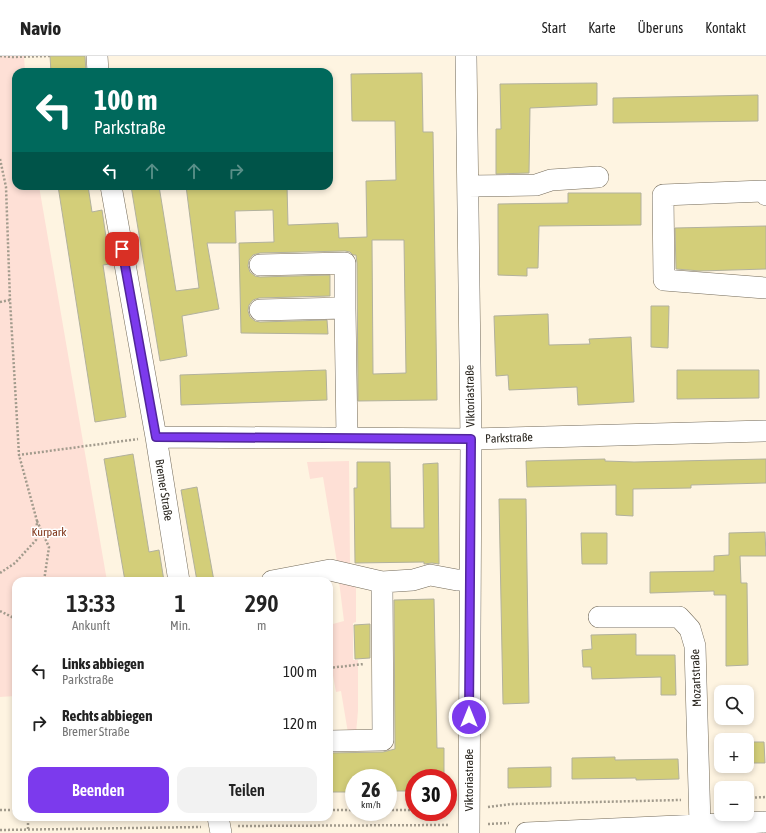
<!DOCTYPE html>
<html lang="de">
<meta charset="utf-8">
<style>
:root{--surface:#fff;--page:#f2f2f2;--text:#222;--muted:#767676;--line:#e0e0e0;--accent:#7c3aed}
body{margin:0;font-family:"Asap Condensed",sans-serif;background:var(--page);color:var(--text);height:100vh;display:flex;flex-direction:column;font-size:15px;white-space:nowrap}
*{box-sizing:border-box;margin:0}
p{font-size:13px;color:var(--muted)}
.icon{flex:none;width:22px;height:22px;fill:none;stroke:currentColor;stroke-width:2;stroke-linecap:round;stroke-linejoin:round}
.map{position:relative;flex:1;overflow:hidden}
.details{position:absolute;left:12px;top:521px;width:321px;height:244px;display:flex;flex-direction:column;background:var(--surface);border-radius:12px;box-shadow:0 2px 6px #0003}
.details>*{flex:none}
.banner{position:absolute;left:12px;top:12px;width:321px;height:122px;border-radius:12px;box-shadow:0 2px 6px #0003;background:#00695c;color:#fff;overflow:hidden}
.controls{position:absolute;left:714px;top:629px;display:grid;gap:8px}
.controls a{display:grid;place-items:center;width:40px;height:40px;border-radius:8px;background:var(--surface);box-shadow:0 2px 6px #0003;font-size:20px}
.speed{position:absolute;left:345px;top:713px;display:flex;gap:8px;font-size:20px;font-weight:700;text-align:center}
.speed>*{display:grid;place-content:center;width:52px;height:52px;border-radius:50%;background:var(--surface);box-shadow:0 2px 6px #0003;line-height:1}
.speed small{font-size:10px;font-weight:400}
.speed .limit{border:6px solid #d22;background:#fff;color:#111}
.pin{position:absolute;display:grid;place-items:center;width:34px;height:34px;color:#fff;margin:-17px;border-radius:8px;box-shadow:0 2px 6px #0006}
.me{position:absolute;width:44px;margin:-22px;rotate:0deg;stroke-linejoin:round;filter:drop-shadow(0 0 3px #0008)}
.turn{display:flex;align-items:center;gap:14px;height:84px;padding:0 16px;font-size:18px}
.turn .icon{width:52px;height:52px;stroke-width:2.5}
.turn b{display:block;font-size:28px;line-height:34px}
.lanes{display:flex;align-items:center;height:38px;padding:0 16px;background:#0003;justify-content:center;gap:20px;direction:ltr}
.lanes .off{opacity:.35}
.eta{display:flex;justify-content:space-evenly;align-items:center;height:68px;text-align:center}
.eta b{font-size:24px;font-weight:600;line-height:28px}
.cta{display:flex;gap:8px;margin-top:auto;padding:8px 16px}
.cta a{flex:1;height:46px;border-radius:12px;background:var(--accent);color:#fff;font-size:16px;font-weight:600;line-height:46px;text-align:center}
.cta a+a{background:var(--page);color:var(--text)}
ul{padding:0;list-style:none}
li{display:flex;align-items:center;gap:12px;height:52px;padding:0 16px}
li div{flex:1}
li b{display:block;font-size:15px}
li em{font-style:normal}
header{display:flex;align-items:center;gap:24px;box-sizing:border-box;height:56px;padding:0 20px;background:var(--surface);border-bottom:1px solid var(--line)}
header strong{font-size:19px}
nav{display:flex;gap:22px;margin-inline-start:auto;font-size:14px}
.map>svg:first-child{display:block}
.green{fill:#fee0d6}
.building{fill:#d3ce79;stroke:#b2b19d;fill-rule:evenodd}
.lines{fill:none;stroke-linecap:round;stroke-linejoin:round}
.minor-casing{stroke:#746b5a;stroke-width:22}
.path{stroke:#a29b8d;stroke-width:2.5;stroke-dasharray:2 2;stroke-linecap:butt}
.minor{stroke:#fff;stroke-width:21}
.route-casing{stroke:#51269a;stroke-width:10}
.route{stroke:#7c3aed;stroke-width:7}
.labels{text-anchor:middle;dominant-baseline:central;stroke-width:3;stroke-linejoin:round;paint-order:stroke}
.street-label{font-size:12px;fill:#29251e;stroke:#fff}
.park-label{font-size:12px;fill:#81371b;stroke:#fff}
</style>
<header>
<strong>Navio</strong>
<nav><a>Start</a><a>Karte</a><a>Über uns</a><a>Kontakt</a></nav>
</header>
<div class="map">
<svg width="766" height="777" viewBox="0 0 766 777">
<rect width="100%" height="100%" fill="#fef4e1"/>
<path class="green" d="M0 0H24L25 16H16V130H39L107 525H16V640L0 641Z
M349 405 350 509 337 506 323 421 310 423 307 406Z
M339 525 356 530V566L353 567V604H358V655L356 677H348L341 635 336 636 329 598V569L344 565Z"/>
<path class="building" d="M50 0H85L86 16H51Z
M422 17 423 76H433L437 344 358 345 357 207 356 199H353L350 196 345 195 260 197 253 199 249 204 248 210 250 216 255 220 260 221 330 219V240L259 242 253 244 249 249 248 255 250 261 255 265 260 266 327 264 328 278 241 277 239 187 274 186 273 154 235 155 236 187H207L219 253 182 260 187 300 160 305 131 130H159L176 235 199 232 186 130H287L288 169 338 167 339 182 367 181 366 125 396 124 395 65H352L351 18ZM372 184H404L406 317 373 318Z
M597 27V49L530 52 529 117 496 118V73H501L500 28Z
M758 39V65L613 67V42Z
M58 130H88L92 156 102 154 110 208 103 209 126 361 95 366Z
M568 137H641V169L539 170 538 212H527V220L498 219V148L568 147Z
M766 170V213L700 215 676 213 675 172Z
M651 250H669L668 292 651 291Z
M548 258 549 289 590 288 589 283 631 281 634 346 578 349 577 331 509 334 508 319 496 320 494 260Z
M326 314 327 344 181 349 180 319Z
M677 314H759V342L677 343Z
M133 398 149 496 159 494 164 525H125L104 403Z
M605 403V405L634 406 766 403V427L691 429V432L633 433V460L616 459V429L527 431 526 405Z
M357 406H390L391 472H424L423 408 438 407 439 508 432 507 424 508V506L355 507 354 432H357Z
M197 431 214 525H197L181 434Z
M499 443H526L529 647 503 648Z
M765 476 766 500H740L741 527H747L748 609 726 610V539H714V535L650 537V516L714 515V500L729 499V477Z
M581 477H607V508H582Z
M434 543 437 692H444V722H414V735H388V722H354V736H329V697L383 696 395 693 394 544Z
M370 568V602L355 603 354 569Z
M636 578V599H675L676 639H661V621L592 623 591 611H583L582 594 592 593 591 579Z
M747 686H764L765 707H747Z
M615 701V704L678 703 679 723 636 724V722L572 723V702Z
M551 711V731L508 732V712Z"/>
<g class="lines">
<g class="minor-casing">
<path id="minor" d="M97 0 98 16
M466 0 471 383 469 777
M111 130 156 381 179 525
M468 130 536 129 551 124 598 121
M766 139 763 135 663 139 664 224 766 232
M260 209 345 207V252L260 254
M345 252 347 382
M156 381 471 383 766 375
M272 525 330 514 382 526 413 524 430 519 457 524H469
M599 561H679L690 573 695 590 700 769
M329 685 383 684 382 526
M218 761 221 777
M526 777 766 766"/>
</g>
<path class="path" d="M0 0 12 1 50 0
M0 103 6 131 10 244 19 399 138 383
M0 246 10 244
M37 465 49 491 44 525
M0 517 15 507 36 484 37 465 19 399
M0 555 16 563
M329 612 364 608
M747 742 766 741
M488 751 511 748 681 744
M0 754H16
M329 754H354
M388 754H414
M488 768 509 767
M238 770 449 769
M28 773V761
M0 774 201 771"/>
<use href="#minor" class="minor"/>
</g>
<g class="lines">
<g class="route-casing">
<path id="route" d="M122 193 156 381 471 383 469 661"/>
</g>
<use href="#route" class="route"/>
</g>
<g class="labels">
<g class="street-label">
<text transform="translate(470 340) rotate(-91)">Viktoriastraße</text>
<text transform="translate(509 382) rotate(-2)">Parkstraße</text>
<text transform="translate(164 434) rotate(81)">Bremer Straße</text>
<text transform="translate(696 622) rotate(-92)">Mozartstraße</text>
<text transform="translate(469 724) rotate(-90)">Viktoriastraße</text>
</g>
<g class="park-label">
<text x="49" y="476">Kurpark</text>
</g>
</g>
</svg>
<div class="controls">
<a><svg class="icon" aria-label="search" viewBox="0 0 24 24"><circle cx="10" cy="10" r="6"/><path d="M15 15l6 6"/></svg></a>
<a>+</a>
<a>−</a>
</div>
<div class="speed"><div>26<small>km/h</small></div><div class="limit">30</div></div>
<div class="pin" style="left:122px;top:193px;background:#d93025"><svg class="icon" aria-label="arrive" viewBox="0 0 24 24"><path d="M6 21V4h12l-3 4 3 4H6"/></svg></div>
<svg class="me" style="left:469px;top:661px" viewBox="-20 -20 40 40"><circle r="17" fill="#7c3aed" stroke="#fff" stroke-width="3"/><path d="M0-11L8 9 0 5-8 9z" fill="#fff"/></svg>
<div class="banner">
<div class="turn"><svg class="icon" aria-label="left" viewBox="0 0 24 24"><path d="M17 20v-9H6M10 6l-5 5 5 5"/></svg><div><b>100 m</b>Parkstraße</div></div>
<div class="lanes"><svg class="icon" aria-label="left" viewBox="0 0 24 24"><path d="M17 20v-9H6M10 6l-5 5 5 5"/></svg><svg class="icon off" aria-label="ahead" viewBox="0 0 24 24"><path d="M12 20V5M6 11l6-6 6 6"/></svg><svg class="icon off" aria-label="ahead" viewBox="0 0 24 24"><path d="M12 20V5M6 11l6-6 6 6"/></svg><svg class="icon off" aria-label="right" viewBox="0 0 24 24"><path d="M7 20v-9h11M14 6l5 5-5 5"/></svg></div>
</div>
<section class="details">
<div class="eta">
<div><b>13:33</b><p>Ankunft</p></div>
<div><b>1</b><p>Min.</p></div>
<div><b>290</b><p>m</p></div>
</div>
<ul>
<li><svg class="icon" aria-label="left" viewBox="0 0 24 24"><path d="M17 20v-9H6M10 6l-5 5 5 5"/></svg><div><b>Links abbiegen</b><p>Parkstraße</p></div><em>100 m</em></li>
<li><svg class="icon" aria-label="right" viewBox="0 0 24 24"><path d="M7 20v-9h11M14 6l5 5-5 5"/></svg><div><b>Rechts abbiegen</b><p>Bremer Straße</p></div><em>120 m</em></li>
</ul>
<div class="cta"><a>Beenden</a><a>Teilen</a></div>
</section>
</div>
